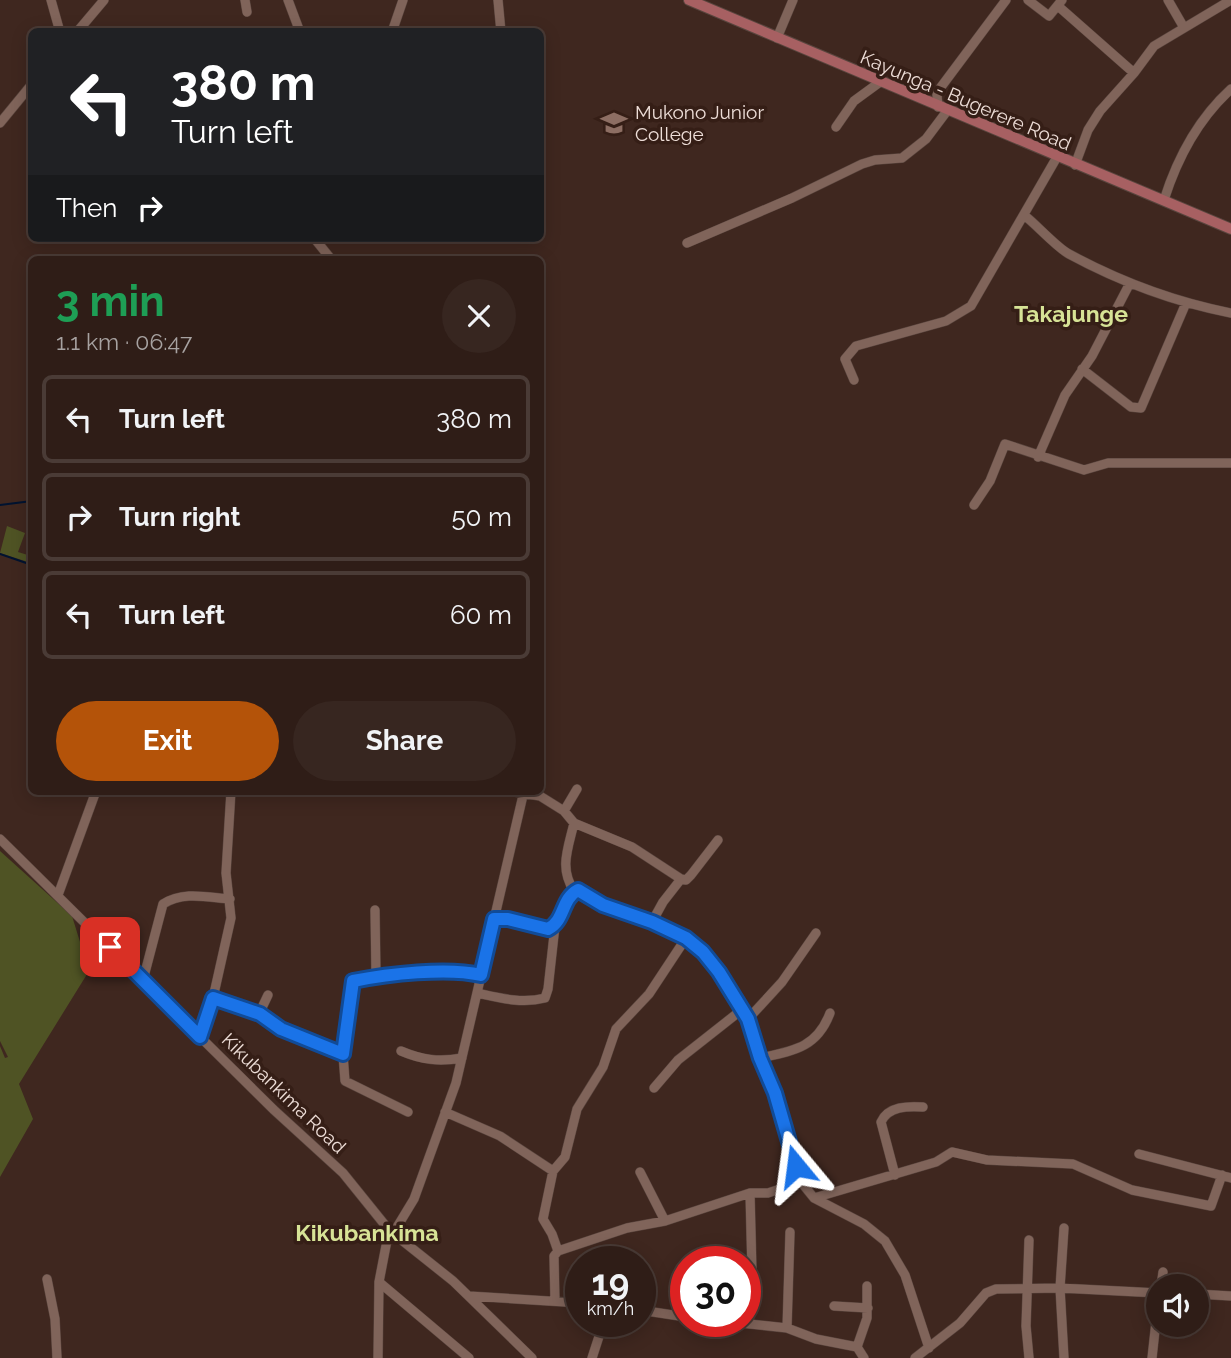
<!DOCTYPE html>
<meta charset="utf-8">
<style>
:root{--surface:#2f1d17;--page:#372620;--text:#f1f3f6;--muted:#a7a2a1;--line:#4a3b36;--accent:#b45309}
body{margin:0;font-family:Raleway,sans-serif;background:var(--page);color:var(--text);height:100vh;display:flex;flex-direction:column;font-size:26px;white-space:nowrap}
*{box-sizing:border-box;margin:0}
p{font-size:23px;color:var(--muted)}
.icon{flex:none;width:38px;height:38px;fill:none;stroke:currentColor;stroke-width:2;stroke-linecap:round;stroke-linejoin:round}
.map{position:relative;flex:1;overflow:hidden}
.side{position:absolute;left:28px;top:256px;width:516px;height:539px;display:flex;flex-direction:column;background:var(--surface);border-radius:10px;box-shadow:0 4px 18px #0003,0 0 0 2px var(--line)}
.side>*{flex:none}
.hud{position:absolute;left:28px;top:28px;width:516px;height:214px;border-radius:10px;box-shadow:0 4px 18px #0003,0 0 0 2px var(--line);background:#202124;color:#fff;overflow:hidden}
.controls{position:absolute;left:1146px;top:1274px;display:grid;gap:14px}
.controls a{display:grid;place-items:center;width:63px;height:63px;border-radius:50%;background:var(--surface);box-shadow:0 4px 18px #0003,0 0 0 2px var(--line);font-size:35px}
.speed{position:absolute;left:565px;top:1246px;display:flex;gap:14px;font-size:35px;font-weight:700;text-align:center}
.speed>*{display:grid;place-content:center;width:91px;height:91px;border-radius:50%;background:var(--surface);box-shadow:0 4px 18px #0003,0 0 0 2px var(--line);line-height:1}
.speed small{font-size:18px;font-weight:400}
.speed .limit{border:10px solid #d22;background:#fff;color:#111}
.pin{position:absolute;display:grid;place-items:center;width:60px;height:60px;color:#fff;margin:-30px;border-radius:14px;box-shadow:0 4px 10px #0006}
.me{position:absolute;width:77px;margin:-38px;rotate:344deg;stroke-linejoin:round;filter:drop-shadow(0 0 5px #0008)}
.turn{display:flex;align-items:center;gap:24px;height:147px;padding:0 28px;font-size:32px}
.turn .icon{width:91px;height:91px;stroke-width:2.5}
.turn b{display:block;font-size:49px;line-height:60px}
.then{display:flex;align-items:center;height:66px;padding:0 28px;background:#0003;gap:14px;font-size:26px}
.round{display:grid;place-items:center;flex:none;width:74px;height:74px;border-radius:37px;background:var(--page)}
.overview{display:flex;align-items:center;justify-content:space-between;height:119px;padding:0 28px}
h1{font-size:42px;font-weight:700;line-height:52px;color:#1e9e55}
.primary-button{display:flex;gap:14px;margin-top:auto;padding:14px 28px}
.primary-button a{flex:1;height:80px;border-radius:42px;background:var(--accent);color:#fff;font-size:28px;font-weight:700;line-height:80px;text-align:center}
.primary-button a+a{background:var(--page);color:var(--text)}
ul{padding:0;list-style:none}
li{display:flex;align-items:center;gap:21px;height:88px;margin:0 14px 10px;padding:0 14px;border:4px solid var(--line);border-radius:10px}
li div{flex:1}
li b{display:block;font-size:26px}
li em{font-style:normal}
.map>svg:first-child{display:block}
.green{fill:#4f5324}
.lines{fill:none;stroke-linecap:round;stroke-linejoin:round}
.stream{stroke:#001330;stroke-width:2}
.minor-casing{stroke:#59453e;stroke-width:10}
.major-casing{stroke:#59453e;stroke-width:12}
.minor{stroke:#80645a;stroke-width:9}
.major{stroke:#a76062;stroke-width:10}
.route-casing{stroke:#114b97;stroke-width:18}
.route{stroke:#1a73e8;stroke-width:12}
.labels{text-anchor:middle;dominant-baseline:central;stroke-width:7;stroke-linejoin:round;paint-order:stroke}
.street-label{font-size:19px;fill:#edddd7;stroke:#351e16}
.poi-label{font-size:19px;fill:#edddd7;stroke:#351e16;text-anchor:start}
.quarter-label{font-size:23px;font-weight:bold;fill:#d7e396;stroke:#351e16}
</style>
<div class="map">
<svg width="1231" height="1358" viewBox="0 0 1231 1358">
<rect width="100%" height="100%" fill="#3f271f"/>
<path class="green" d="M7 526 25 533 18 552 31 556V563L0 553Z
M0 851 72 916 89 971 19 1084 33 1119 0 1177V1046L5 1058 8 1057 0 1041Z"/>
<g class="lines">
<path class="stream" d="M0 505 32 501
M0 554 32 565"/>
<g class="minor-casing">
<path id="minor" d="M51 0 60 32
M245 0 247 12
M288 0 300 32
M498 0 501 32
M1028 0 1049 16 1062 0
M1168 0 1183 26
M1058 6 1134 73
M77 32 104 0
M392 32 403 0
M777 38 793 0
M938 107 937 95 941 87 1006 0
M0 123 32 84
M836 127 854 101 880 82
M1075 165 1088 130 1100 111 1134 73 1154 46 1231 0
M1164 200C1177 159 1198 119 1231 89
M1024 215C1038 226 1056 247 1069 254 1119 281 1175 302 1231 313
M314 238 331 259
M687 243 792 198 862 164 875 160 902 158 926 139 947 111
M1082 369 1131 407 1141 408 1186 303
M854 380 845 359 856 346 946 321 971 306 1057 157
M1038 457 1065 395 1092 356 1130 283
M974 505 990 481 1005 444 1084 470 1108 463H1231
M509 791 540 796 564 811 574 823 632 847 681 879
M564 811 577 789
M574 823C568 849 559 868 574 891
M0 839 274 1110 343 1173 389 1230 453 1281 532 1358
M58 895 96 791
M375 910 376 976
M494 919H508L548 929C565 921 561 899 578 890L603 905 652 922 686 938 703 952 719 972 748 1019 760 1058 775 1093 801 1182 814 1198 864 1224 885 1241 905 1275 929 1348
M652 922 663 902 681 879 686 880 691 875 718 840
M143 980 163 904C183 891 206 897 230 899
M477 993C500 998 522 1004 545 998L548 989 555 926
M213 998 260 1014 281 1029 343 1054
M259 1014 268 995
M748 1019 782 982 816 933
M200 1037 213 998 231 918 226 873 231 791
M401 1051C422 1060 439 1062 462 1058
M760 1058C793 1051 817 1048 830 1013
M654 1088 678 1060 744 1008
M408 1112 345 1081 343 1054 353 981 376 976 460 970 481 975
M445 1112 500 1136 553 1171 543 1219 552 1234 558 1251
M1139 1154 1231 1178
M553 1171 565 1157 577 1109 603 1067 616 1029 649 994 686 938
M640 1172 665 1221
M895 1175 881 1122C888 1106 908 1106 923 1107
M814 1198 936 1162 952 1152 987 1160 1073 1164 1132 1190 1211 1206 1222 1175
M394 1232 414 1199 456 1083 524 791
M1029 1240 1026 1326 1029 1358
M47 1279 55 1319 57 1358
M379 1282 469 1358
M1161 1286 1163 1272
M1197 1294 1231 1296
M469 1296 581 1303
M555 1301 554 1256 558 1251 627 1228 665 1221 750 1193H768L801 1182
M834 1306 868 1308
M640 1310 686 1317
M721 1321 787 1328 816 1339 857 1347 864 1358
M749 1324 752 1272 750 1193
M787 1328 790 1232
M857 1347 867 1318V1286
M378 1358 379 1282 389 1230
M592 1358 604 1321
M915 1358 960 1323 986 1293 996 1289 1060 1288 1158 1293
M1064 1358 1060 1288 1064 1228
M1152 1358 1158 1303"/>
</g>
<g class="major-casing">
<path id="major" d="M689 0 1231 229"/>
</g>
<use href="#minor" class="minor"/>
<use href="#major" class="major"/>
</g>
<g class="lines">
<g class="route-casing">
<path id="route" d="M110 947 200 1037 213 998 260 1014 281 1029 343 1054 353 981C388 974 447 967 481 975L494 919H508L548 929C565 921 561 899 578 890L603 905 652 922 686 938 703 952 719 972 748 1019 760 1058 775 1093 796 1166"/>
</g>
<use href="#route" class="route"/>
</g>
<defs>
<g id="school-bare" transform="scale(2.1)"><path d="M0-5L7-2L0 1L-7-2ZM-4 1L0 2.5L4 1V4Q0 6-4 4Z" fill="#8d6e63" stroke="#351e16" stroke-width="2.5" paint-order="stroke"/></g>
</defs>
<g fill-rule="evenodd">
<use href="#school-bare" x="614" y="123"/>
</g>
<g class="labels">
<g class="street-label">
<text transform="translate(966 100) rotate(23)">Kayunga - Bugerere Road</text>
<text transform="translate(284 1093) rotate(44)">Kikubankima Road</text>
</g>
<g class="poi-label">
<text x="635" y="112">Mukono Junior<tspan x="635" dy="22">College</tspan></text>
</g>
<g class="quarter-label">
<text x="1071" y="313">Takajunge</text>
<text x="367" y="1232">Kikubankima</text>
</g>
</g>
</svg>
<div class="controls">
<a><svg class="icon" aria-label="sound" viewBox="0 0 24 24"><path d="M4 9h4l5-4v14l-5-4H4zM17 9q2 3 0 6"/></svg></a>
</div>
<div class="speed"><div>19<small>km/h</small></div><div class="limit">30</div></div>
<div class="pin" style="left:110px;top:947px;background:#d93025"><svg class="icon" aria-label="arrive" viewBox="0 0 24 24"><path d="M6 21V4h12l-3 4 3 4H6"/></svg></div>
<svg class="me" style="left:796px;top:1166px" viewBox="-20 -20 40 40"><path d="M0-17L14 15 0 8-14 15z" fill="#1a73e8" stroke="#fff" stroke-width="4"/></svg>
<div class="hud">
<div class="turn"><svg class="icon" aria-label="left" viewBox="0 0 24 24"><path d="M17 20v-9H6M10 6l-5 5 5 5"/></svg><div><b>380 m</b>Turn left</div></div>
<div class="then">Then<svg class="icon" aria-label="right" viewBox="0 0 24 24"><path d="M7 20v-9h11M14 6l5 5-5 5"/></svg></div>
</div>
<section class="side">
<div class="overview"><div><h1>3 min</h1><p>1.1 km · 06:47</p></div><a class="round"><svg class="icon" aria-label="close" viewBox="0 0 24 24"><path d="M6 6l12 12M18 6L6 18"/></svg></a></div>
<ul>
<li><svg class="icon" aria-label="left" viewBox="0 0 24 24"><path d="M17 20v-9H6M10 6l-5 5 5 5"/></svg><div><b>Turn left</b></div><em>380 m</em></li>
<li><svg class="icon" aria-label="right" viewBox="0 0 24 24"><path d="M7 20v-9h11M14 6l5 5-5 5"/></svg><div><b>Turn right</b></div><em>50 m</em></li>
<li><svg class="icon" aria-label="left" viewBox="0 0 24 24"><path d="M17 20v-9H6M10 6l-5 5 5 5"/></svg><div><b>Turn left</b></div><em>60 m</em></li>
</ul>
<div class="primary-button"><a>Exit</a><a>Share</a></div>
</section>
</div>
